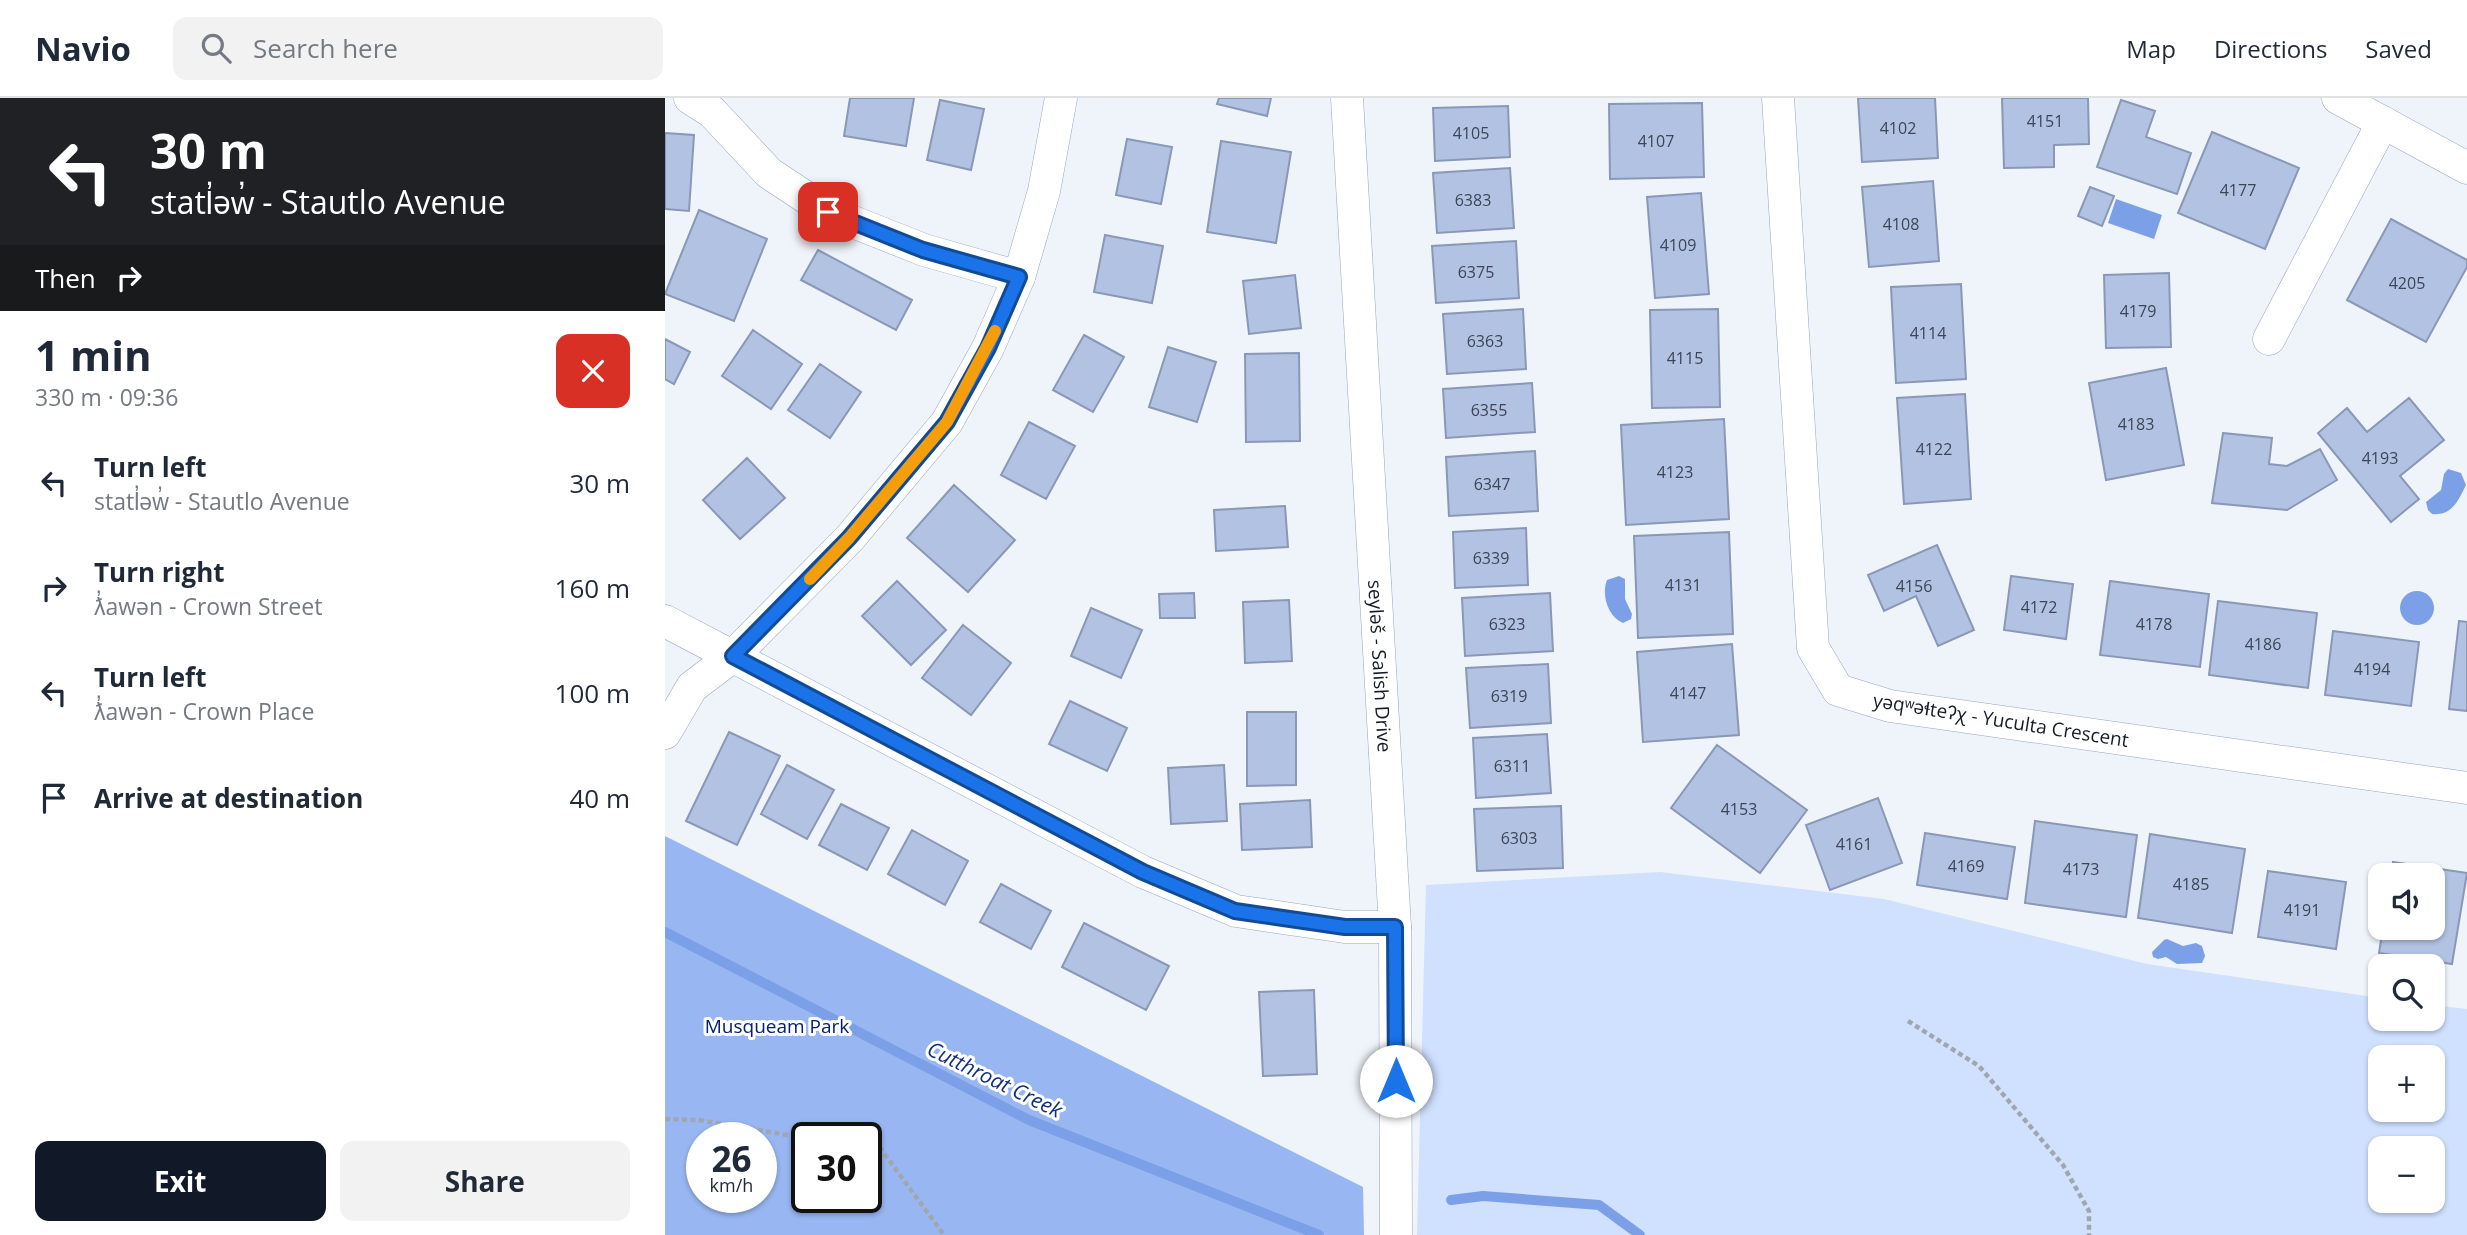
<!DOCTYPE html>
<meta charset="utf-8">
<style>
:root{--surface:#fff;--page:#f2f2f3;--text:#1f2937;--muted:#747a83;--line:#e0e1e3;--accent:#111827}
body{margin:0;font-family:"Open Sans",sans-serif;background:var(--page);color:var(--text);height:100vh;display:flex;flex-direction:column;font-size:26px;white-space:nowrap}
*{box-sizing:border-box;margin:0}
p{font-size:23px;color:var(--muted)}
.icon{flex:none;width:38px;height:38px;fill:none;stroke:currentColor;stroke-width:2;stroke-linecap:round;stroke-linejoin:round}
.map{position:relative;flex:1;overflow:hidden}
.side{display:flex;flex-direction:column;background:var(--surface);width:665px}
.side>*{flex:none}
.top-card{background:#202124;color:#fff;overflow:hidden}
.tools{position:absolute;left:1703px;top:765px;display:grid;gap:14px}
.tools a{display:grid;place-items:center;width:77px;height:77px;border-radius:14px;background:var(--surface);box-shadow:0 2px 5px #0004;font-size:35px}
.speed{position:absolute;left:21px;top:1024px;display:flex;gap:14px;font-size:35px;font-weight:700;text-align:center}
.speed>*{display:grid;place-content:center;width:91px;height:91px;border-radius:50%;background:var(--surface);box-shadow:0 2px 5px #0004;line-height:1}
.speed small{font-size:18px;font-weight:400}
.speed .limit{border:4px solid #111;border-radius:10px;background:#fff;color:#111}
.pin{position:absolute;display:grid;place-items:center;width:60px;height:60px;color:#fff;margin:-30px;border-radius:14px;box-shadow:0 4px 10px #0006}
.me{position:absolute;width:77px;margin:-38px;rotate:0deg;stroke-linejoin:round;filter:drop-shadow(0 0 5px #0008)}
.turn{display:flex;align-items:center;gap:24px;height:147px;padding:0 35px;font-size:32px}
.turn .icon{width:91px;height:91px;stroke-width:2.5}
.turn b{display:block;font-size:49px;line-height:60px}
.then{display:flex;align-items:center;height:66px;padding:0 35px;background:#0003;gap:14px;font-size:26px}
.round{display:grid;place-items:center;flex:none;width:74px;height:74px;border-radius:14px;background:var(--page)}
.head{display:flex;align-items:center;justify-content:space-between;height:119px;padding:0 35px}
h1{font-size:42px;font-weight:700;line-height:52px}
.button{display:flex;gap:14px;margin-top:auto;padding:14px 35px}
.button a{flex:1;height:80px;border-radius:14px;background:var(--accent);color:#fff;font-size:28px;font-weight:700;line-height:80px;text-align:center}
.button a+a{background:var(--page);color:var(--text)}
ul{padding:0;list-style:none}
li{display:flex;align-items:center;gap:21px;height:105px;padding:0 35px}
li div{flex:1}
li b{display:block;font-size:26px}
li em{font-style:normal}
header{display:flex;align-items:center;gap:42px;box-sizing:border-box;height:98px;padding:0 35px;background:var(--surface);border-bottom:2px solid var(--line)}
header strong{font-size:33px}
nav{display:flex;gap:38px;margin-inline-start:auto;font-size:24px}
.search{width:490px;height:63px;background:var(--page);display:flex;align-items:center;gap:18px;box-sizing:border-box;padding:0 24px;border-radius:14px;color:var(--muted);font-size:26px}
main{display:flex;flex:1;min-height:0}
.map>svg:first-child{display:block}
.green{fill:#d0e0ff;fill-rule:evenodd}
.forest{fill:#98b6f1;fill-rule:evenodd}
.water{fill:#7ca0e8}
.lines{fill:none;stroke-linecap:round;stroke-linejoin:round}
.stream{stroke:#7ca0e8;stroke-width:10}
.building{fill:#b2c2e3;stroke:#8998b7;stroke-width:2}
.street-casing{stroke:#96a6c5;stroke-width:33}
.path{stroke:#a1a6ae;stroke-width:4.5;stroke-dasharray:5 3.5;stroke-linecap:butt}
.street{stroke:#fff;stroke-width:32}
.route-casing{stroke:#114b97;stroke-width:18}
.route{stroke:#1a73e8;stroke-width:12}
.slow{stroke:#f59e0b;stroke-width:12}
.labels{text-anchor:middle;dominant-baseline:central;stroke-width:6;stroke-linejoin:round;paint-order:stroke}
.number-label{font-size:16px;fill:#3d4656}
.street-label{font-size:19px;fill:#161c27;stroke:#fff}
.park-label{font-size:19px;fill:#042072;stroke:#fff}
.water-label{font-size:21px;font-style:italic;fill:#0f3082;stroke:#fff}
</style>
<header>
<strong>Navio</strong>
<div class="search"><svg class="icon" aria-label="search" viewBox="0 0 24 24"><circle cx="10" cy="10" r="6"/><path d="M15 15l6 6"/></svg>Search here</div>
<nav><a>Map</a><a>Directions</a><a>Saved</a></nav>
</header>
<main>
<section class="side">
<div class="top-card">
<div class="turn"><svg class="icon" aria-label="left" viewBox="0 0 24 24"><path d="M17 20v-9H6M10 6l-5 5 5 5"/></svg><div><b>30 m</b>statl̓əw̓ - Stautlo Avenue</div></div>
<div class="then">Then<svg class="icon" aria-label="right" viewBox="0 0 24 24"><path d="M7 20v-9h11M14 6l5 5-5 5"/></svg></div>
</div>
<div class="head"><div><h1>1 min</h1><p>330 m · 09:36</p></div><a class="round" style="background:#d93025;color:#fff"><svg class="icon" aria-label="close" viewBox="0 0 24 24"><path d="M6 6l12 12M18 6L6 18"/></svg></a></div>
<ul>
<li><svg class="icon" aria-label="left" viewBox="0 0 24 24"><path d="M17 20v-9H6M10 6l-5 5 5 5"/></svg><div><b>Turn left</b><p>statl̓əw̓ - Stautlo Avenue</p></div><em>30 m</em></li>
<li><svg class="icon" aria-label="right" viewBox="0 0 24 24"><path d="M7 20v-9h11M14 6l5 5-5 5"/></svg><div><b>Turn right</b><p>ƛ̓awən - Crown Street</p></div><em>160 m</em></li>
<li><svg class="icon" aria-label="left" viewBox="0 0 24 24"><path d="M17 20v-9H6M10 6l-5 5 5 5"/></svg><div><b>Turn left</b><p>ƛ̓awən - Crown Place</p></div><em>100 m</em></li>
<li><svg class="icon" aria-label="arrive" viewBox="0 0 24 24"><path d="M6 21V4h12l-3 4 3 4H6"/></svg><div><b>Arrive at destination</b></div><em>40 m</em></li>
</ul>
<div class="button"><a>Exit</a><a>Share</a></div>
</section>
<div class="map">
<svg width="1802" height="1137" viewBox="0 0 1802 1137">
<rect width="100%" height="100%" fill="#eff3fa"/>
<path class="green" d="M995 774 1219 801 1482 866 1715 900V920H1768V907L1802 911V1137H752L761 787ZM1715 959H1768V1012H1715ZM1715 1050H1768V1102H1715Z"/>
<path class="forest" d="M0 738 698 1089 699 1137H0ZM37 1040H96V1099H37ZM142 1040H201V1099H142Z"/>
<path class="water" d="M1451 101 1497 117 1489 141 1443 125Z
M1783 371 1796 375 1801 387C1793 403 1787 418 1767 416L1763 412 1761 404 1776 392 1779 376Z
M954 478 960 481V501L967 516 966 521 958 525C943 519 936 497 942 482Z
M1735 510a17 17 0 1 1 34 0a17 17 0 1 1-34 0Z
M1502 841 1518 848 1531 845 1537 848 1540 858 1537 865 1512 866 1501 859 1493 861 1488 859 1487 854 1499 842Z"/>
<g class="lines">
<path class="stream" d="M0 834 364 1022 654 1137
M786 1102 818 1098 934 1107 975 1137"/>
</g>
<path class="building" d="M185 0H249L241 48 179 38Z
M554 0H606L602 18 552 6Z
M1193 0H1270L1273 60 1197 64Z
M1337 0H1423L1424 46 1389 47V69L1339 70Z
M275 2 319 11 306 72 262 62Z
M1456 2 1490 13 1481 39 1526 55 1512 96 1432 69Z
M1037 5 1039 79 945 81 944 6Z
M843 8 845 59 770 63 768 10Z
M1547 34 1634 70 1600 151 1513 115Z
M0 35 29 37 24 113 0 111Z
M462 41 507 49 496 106 451 97Z
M556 43 626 54 611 145 542 134Z
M845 70 849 130 772 135 768 75Z
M1268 83 1274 163 1204 169 1197 89Z
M1425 89 1449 98 1437 128 1413 118Z
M1036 95 1044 196 990 200 982 99Z
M34 112 102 141 69 223 0 196Z
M1726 121 1802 162V169L1761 244 1682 202Z
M440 137 498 148 487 205 429 194Z
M851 143 854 200 771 205 767 148Z
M153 152 247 202 231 232 136 182Z
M1504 175 1506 249 1441 250 1439 177Z
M630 177 636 230 584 236 578 183Z
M1296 186 1301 281 1231 285 1226 189Z
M858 211 861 271 782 276 778 216Z
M1053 211 1055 309 987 310 985 212Z
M88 232 137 266 106 311 57 278Z
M419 237 459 259 428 314 388 292Z
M0 241 25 254 9 286 0 281Z
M503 249 551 264 532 324 484 309Z
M634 255 635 343 581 344 580 256Z
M155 266 196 294 165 340 123 312Z
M1501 270 1519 367 1441 382 1424 285Z
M867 285 870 334 781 340 778 291Z
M1300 296 1306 401 1239 406 1232 300Z
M1744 300 1779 342 1735 378 1754 401 1726 424 1653 335 1682 310 1702 334Z
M1059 321 1064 421 961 427 956 327Z
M364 324 410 348 381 401 336 377Z
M1558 335 1607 340 1604 366 1622 368 1655 351 1672 382 1622 412 1547 405Z
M870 353 873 413 784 418 781 359Z
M82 360 120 400 75 441 38 402Z
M289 387 350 442 303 494 242 440Z
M620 408 623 449 551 453 549 412Z
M861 430 863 487 790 490 788 434Z
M1064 434 1068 536 973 540 969 438Z
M1272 447 1309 532 1273 548 1251 498 1219 513 1203 477Z
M1346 478 1408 486 1401 541 1339 532Z
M232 483 281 532 246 567 197 518Z
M1445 483 1544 496 1535 569 1435 557Z
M529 495 530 520H495L494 496Z
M885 495 888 553 800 558 797 500Z
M624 502 627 563 580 565 578 504Z
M1553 503 1652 515 1643 590 1544 577Z
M426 510 477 532 456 580 406 558Z
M1794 523 1802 524V613L1784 611Z
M298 527 346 565 306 617 257 580Z
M1668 533 1754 544 1746 608 1660 597Z
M1067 546 1074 637 978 644 972 554Z
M883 566 886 625 805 630 801 570Z
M405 603 462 630 442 673 384 646Z
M582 614H631V687L582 688Z
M64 634 115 658 72 747 21 723Z
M882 636 886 695 811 700 808 640Z
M1052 647 1142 712 1095 775 1006 710Z
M122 667 169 692 142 741 96 716Z
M559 667 562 723 506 726 503 670Z
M1213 700 1237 765 1165 792 1141 727Z
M645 702 647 749 577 752 575 706Z
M176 706 224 730 202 772 154 747Z
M896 708 898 770 812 773 809 711Z
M1370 723 1472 737 1461 819 1360 805Z
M247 732 303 763 280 807 223 776Z
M1260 735 1350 749 1342 801 1252 787Z
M1485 736 1580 751 1567 835 1473 820Z
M1728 764 1802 775 1787 866 1714 855 1718 830H1768V777H1726Z
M1603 773 1681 784 1671 851 1593 839Z
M336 786 386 813 366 851 315 824Z
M419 825 504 868 481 912 397 869Z
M649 892 652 976 598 978 594 894Z"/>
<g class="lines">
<g class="street-casing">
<g id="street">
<path d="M25 0 47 14 104 75 163 114 259 152 354 179"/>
<path id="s1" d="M682 0 730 829 731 1137"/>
<path d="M1113 0 1148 550 1173 592 1225 608 1802 690"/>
<path d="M1673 0 1802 70"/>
<path d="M1604 241 1718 24"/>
<path d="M0 523 478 774 571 813 680 829H730"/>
<path d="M0 635 27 589 68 558 184 441 282 324 323 250 354 179 379 93 396 0"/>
</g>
</g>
<path class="path" d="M1243 923 1314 968 1398 1067 1424 1113V1137
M0 1021 34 1022 134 1039H207L279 1137"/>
<use href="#street" class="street"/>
</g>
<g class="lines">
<g class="route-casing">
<path id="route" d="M163 114 258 152 354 179 323 250 282 324 184 440 68 558 478 774 570 813 680 829H730L731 983"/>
</g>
<use href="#route" class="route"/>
<path class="slow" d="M145 481 184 440 282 324 330 233"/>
</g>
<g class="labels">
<g class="number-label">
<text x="1380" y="23">4151</text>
<text x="1233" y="30">4102</text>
<text x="806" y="35">4105</text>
<text x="991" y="43">4107</text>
<text x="1573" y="92">4177</text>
<text x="808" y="102">6383</text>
<text x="1236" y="126">4108</text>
<text x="1013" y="147">4109</text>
<text x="811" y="174">6375</text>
<text x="1742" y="185">4205</text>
<text x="1473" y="213">4179</text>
<text x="1263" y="235">4114</text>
<text x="820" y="243">6363</text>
<text x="1020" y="260">4115</text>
<text x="824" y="312">6355</text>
<text x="1471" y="326">4183</text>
<text x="1269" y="351">4122</text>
<text x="1715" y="360">4193</text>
<text x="1010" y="374">4123</text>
<text x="827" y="386">6347</text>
<text x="826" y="460">6339</text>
<text x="1018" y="487">4131</text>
<text x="1249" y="488">4156</text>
<text x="1374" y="509">4172</text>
<text x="842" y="526">6323</text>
<text x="1489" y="526">4178</text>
<text x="1598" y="546">4186</text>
<text x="1707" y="571">4194</text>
<text x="1023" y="595">4147</text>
<text x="844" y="598">6319</text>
<text x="847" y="668">6311</text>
<text x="1074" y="711">4153</text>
<text x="854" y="740">6303</text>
<text x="1189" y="746">4161</text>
<text x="1301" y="768">4169</text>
<text x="1416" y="771">4173</text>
<text x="1526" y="786">4185</text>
<text x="1637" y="812">4191</text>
</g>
<g class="street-label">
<text stroke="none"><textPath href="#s1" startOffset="569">seyləš - Salish Drive</textPath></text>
<text transform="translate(1336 622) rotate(9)">yəqʷəɬteʔχ - Yuculta Crescent</text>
</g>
<g class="park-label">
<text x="112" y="928">Musqueam Park</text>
</g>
<g class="water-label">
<text transform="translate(330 981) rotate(26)">Cutthroat Creek</text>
</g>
</g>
</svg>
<div class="tools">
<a><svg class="icon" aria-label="sound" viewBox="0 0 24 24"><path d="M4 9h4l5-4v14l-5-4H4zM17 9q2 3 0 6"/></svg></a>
<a><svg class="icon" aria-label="search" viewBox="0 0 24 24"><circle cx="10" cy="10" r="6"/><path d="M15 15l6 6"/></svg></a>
<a>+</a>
<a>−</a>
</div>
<div class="speed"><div>26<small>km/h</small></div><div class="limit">30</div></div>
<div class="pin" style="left:163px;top:114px;background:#d93025"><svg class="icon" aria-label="arrive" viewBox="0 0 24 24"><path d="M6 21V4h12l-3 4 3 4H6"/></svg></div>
<svg class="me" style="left:731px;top:983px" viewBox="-20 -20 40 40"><circle r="19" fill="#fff"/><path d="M0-13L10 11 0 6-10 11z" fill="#1a73e8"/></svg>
</div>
</main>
